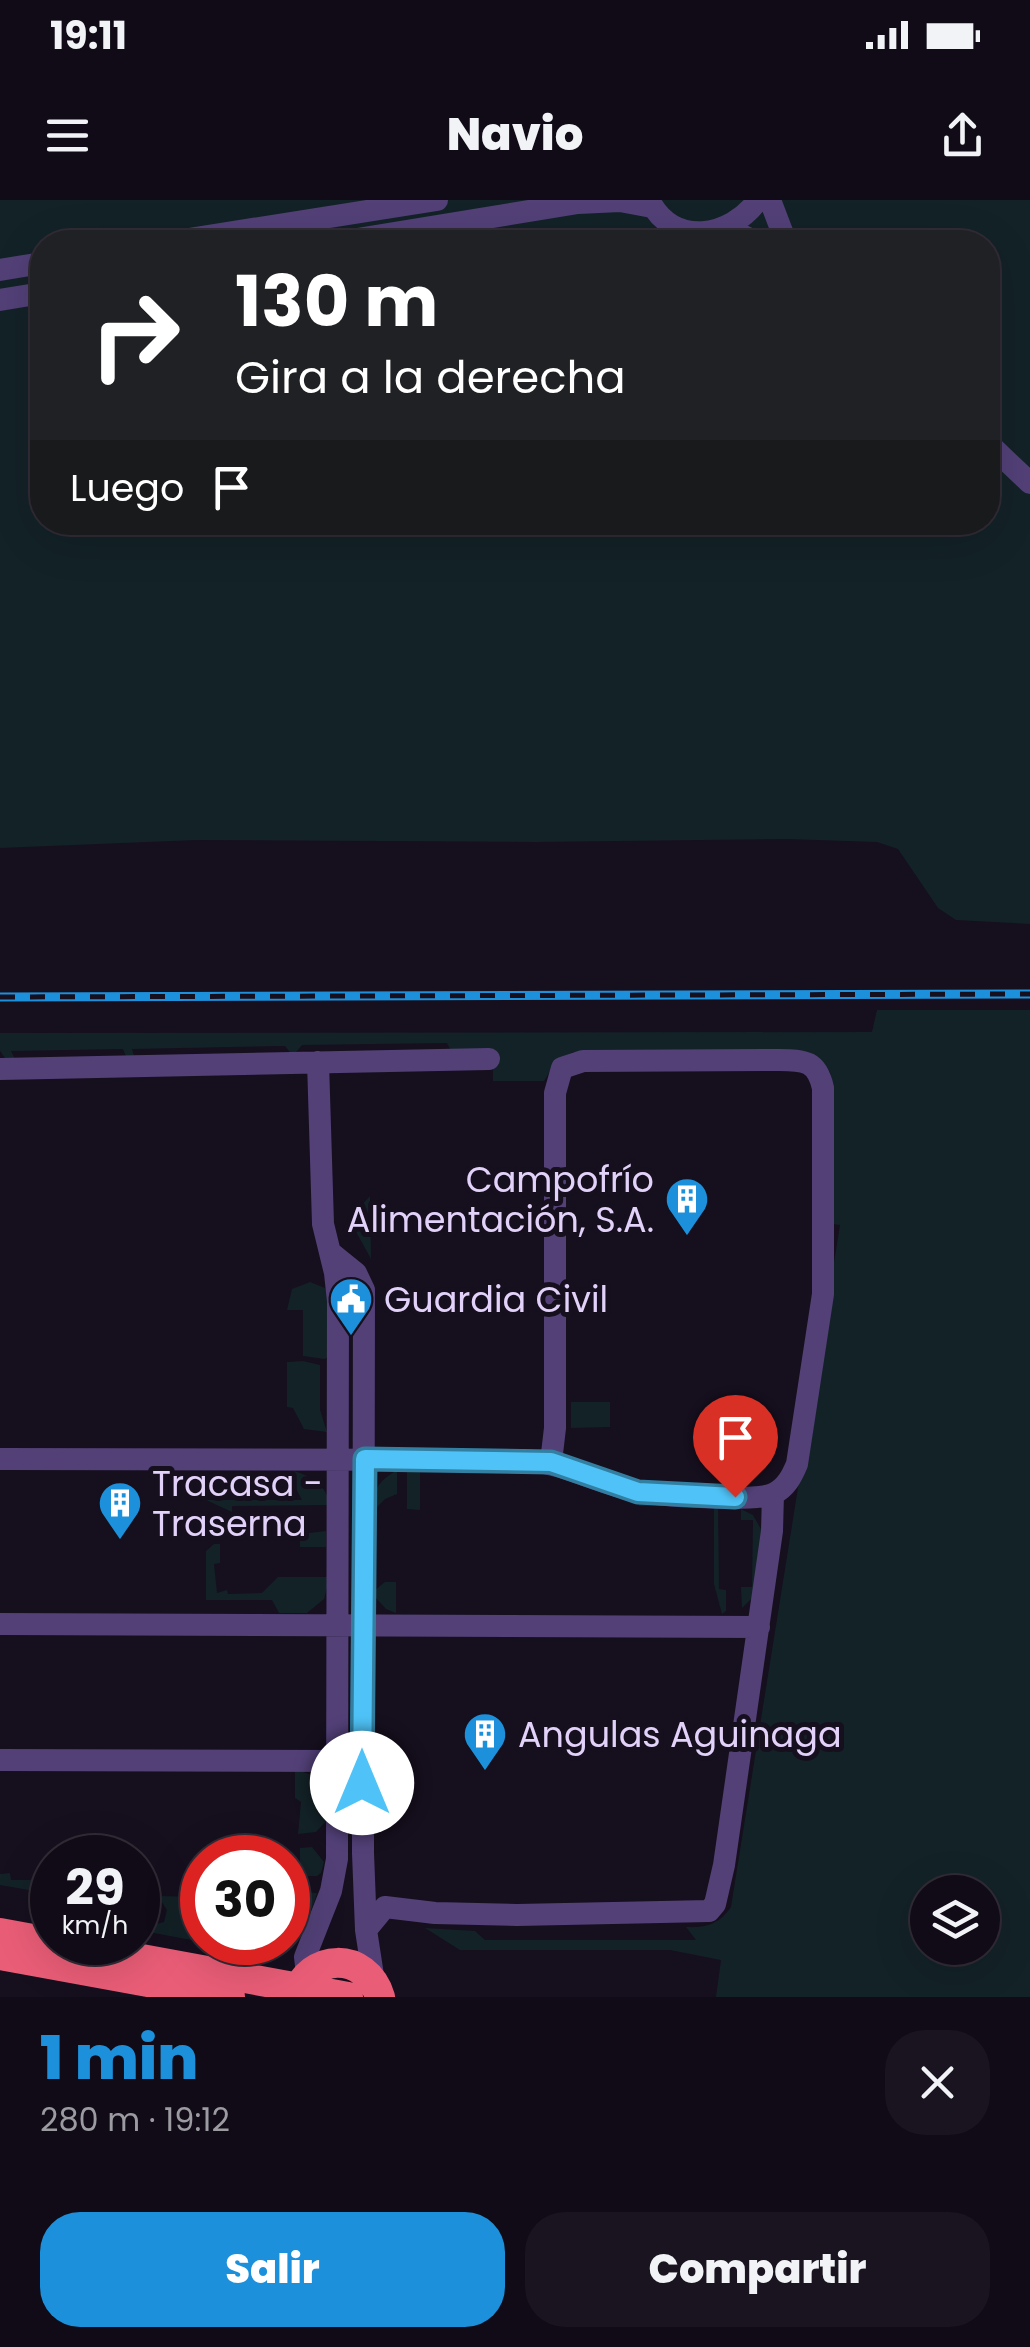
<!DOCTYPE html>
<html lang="es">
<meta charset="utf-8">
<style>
:root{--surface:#100b16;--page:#19141f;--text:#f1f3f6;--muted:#9c9ba1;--line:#302b35;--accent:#1d90db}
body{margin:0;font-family:Poppins,sans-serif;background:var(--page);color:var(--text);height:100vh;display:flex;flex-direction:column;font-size:38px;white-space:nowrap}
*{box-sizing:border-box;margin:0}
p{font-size:32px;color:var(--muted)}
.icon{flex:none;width:55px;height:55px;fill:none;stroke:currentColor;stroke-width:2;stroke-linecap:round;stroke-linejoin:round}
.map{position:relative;height:1797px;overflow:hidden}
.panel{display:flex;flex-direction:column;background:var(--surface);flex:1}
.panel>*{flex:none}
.top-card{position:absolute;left:30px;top:30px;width:970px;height:305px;border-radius:40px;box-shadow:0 10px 40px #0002,0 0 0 2px var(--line);background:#202124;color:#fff;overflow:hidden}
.tools{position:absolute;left:910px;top:1675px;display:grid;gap:20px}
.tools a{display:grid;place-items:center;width:90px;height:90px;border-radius:50%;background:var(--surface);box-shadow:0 10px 40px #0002,0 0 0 2px var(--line);font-size:50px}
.speed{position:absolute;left:30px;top:1635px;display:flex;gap:20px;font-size:50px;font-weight:700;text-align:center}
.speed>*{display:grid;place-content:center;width:130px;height:130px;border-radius:50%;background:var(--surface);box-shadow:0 10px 40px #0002,0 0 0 2px var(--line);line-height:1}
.speed small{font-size:25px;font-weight:400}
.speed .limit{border:15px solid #d22;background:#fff;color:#111}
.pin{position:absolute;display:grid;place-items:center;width:85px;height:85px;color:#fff;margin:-102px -42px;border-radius:50% 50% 50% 0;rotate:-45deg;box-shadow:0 0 10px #0007}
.pin .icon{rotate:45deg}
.me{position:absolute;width:110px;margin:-55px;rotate:0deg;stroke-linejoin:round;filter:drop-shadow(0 0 8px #0008)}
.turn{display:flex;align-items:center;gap:35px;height:210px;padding:0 40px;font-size:45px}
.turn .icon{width:130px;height:130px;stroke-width:2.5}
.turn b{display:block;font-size:70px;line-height:85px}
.then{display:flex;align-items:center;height:95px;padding:0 40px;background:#0003;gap:20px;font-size:38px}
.round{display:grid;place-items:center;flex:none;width:105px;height:105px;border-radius:40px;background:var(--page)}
.head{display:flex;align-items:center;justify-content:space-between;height:170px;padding:0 40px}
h1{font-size:60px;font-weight:800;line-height:75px;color:var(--accent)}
.primary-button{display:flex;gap:20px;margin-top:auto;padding:20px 40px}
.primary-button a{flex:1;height:115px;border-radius:40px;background:var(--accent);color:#fff;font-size:40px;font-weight:800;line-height:115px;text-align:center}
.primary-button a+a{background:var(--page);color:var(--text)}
.status{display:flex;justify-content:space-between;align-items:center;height:70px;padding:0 50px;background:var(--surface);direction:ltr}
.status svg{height:28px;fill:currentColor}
header{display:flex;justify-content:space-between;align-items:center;height:130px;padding:0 40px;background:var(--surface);font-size:45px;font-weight:800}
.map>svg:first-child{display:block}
.green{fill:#132227;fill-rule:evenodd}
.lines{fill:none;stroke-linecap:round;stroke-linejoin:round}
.minor{stroke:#524077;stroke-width:22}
.highway{stroke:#ea5d77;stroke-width:30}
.rail-casing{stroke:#1d90db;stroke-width:9}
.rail{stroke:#160f1e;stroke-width:5;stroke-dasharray:15;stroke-linecap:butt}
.route-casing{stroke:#337fa1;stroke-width:25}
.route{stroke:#4fc3f7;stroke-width:18}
.labels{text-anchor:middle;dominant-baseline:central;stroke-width:10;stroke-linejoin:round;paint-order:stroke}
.poi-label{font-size:35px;fill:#e2d2f9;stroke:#160f1e;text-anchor:start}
</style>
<div class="status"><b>19:11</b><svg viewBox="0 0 49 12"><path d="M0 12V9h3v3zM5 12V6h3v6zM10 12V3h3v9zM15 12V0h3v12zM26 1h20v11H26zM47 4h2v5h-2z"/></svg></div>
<header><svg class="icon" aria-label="menu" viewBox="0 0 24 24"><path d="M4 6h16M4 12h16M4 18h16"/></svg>Navio<svg class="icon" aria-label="share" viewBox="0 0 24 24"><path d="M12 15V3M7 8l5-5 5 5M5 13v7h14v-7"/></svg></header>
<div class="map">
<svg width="1030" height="1797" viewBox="0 0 1030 1797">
<rect width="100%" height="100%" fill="#160f1e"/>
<path class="green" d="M0 0H1030V724L956 720 938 708 898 649 877 642 787 639 535 642 196 640 0 648ZM42 42H988V322H42Z
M877 810H1030V1797H716L721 1760 670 1750H460L425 1728 475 1731 485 1740H696L686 1727C707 1728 719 1724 731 1707L840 1025 833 1024 831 875C824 857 811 856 794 851L573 852 557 860 544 881H493V850L451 851 447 843 302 845 293 856 285 846 132 849 135 859H127L123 849 11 851 16 861 8 862 0 851V833L872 832ZM928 1692H982V1748H928Z
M370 996 371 1059 349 1019Z
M310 1082 325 1088 329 1096 328 1157 325 1159 303 1156V1110H287L292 1089Z
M303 1161 320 1165V1210L327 1232 304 1229 293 1208 287 1207V1162Z
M571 1202H610V1227L571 1228Z
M748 1204 707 1224V1205Z
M407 1269H420V1310L407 1309Z
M397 1270V1294L385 1299 374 1310C371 1290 379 1281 397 1270Z
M294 1271C313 1277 326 1285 330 1305L232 1306V1312L206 1300H302L287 1272Z
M639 1301 718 1303 719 1389 726 1390V1411L722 1414 714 1384V1306H639Z
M741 1309 753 1315 762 1331 752 1398 742 1408 741 1387H752L753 1320H741Z
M326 1331V1347H300V1334Z
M214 1344H220V1363L214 1364 217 1393 227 1390 228 1394 262 1393 278 1377H330L324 1399 307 1413H279L272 1400H206V1351Z
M385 1382H396V1413L386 1409 375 1397V1390Z
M295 1570C325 1575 328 1594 327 1620L316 1632 298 1634 301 1602 295 1598Z
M312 1647 324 1662 321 1673 317 1676H300V1648Z
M10 1673 11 1680H45V1686L52 1687V1694L0 1685V1674Z
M299 1692 317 1693 312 1708 303 1712 288 1727V1698H299Z
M158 1696 202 1697V1742L138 1730V1721L156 1724 164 1722 167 1710Z"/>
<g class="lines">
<path class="minor" d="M649 0C674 48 730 38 758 0
M770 0 786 42
M727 28 756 42
M170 42 437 0
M339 42 578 3 620 1 652 7
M0 70 42 63
M0 100 42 93
M988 243 1030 283
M0 869 489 859
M330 1052 356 1073 364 1090 363 1653 366 1730 374 1782
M0 1259 524 1260C564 1263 597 1283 635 1291 658 1296 754 1302 773 1294 786 1288 792 1276 797 1264L823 1094V888C817 861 805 860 779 860L583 861 562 868 555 893V1228L551 1262
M0 1424 759 1427
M0 1560 336 1561
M366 1730 385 1707 435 1713 517 1715 709 1711 715 1704 724 1665 772 1331 773 1294
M307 1774 305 1757 331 1691 337 1659 338 1101 335 1073 323 1024 318 862"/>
<path class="highway" d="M0 1733 348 1797
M0 1755 230 1797
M295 1797C309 1752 366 1751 380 1797"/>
<g class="rail-casing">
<path id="rail" d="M0 797 1030 794"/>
</g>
<use href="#rail" class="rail"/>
</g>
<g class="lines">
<g class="route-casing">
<path id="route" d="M362 1583 365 1259 551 1262 638 1292 735 1297"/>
</g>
<use href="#route" class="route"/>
</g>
<defs>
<g id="building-pin" transform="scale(2.25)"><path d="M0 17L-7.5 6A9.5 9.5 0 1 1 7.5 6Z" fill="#1d90db" stroke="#160f1e"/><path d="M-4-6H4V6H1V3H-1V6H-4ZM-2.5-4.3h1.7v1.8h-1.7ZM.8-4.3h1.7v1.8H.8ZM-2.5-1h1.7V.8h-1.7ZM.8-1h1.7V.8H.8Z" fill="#fff"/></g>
<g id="civic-pin" transform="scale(2.25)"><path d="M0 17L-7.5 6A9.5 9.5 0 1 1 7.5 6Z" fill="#1d90db" stroke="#160f1e"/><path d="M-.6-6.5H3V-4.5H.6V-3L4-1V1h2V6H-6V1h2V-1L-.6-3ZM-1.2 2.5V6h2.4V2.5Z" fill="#fff"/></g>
</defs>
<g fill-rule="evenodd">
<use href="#building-pin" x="687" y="999"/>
<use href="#civic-pin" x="351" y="1099"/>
<use href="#building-pin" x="120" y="1303"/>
<use href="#building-pin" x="485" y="1534"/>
</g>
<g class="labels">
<g class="poi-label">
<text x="654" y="979" text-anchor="end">Campofrío<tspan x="654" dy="40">Alimentación, S.A.</tspan></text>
<text x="384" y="1099">Guardia Civil</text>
<text x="152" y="1283">Tracasa -<tspan x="152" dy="40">Traserna</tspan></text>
<text x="518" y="1534">Angulas Aguinaga</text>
</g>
</g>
</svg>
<div class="tools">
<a><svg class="icon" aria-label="layers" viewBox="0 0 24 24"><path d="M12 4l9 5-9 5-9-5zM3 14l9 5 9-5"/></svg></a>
</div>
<div class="speed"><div>29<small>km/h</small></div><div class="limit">30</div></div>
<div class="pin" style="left:735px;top:1297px;background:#d93025"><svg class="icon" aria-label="arrive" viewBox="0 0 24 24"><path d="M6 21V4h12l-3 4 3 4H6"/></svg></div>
<svg class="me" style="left:362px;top:1583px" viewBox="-20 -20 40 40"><circle r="19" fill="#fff"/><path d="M0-13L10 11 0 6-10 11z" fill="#4fc3f7"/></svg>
<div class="top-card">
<div class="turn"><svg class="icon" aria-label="right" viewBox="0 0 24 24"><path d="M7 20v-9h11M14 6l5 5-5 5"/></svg><div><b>130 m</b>Gira a la derecha</div></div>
<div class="then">Luego<svg class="icon" aria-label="arrive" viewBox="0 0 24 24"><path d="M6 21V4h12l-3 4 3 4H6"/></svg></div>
</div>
</div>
<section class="panel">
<div class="head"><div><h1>1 min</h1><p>280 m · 19:12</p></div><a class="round"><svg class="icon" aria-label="close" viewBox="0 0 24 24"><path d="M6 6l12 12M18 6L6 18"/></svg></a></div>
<div class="primary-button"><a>Salir</a><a>Compartir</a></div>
</section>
